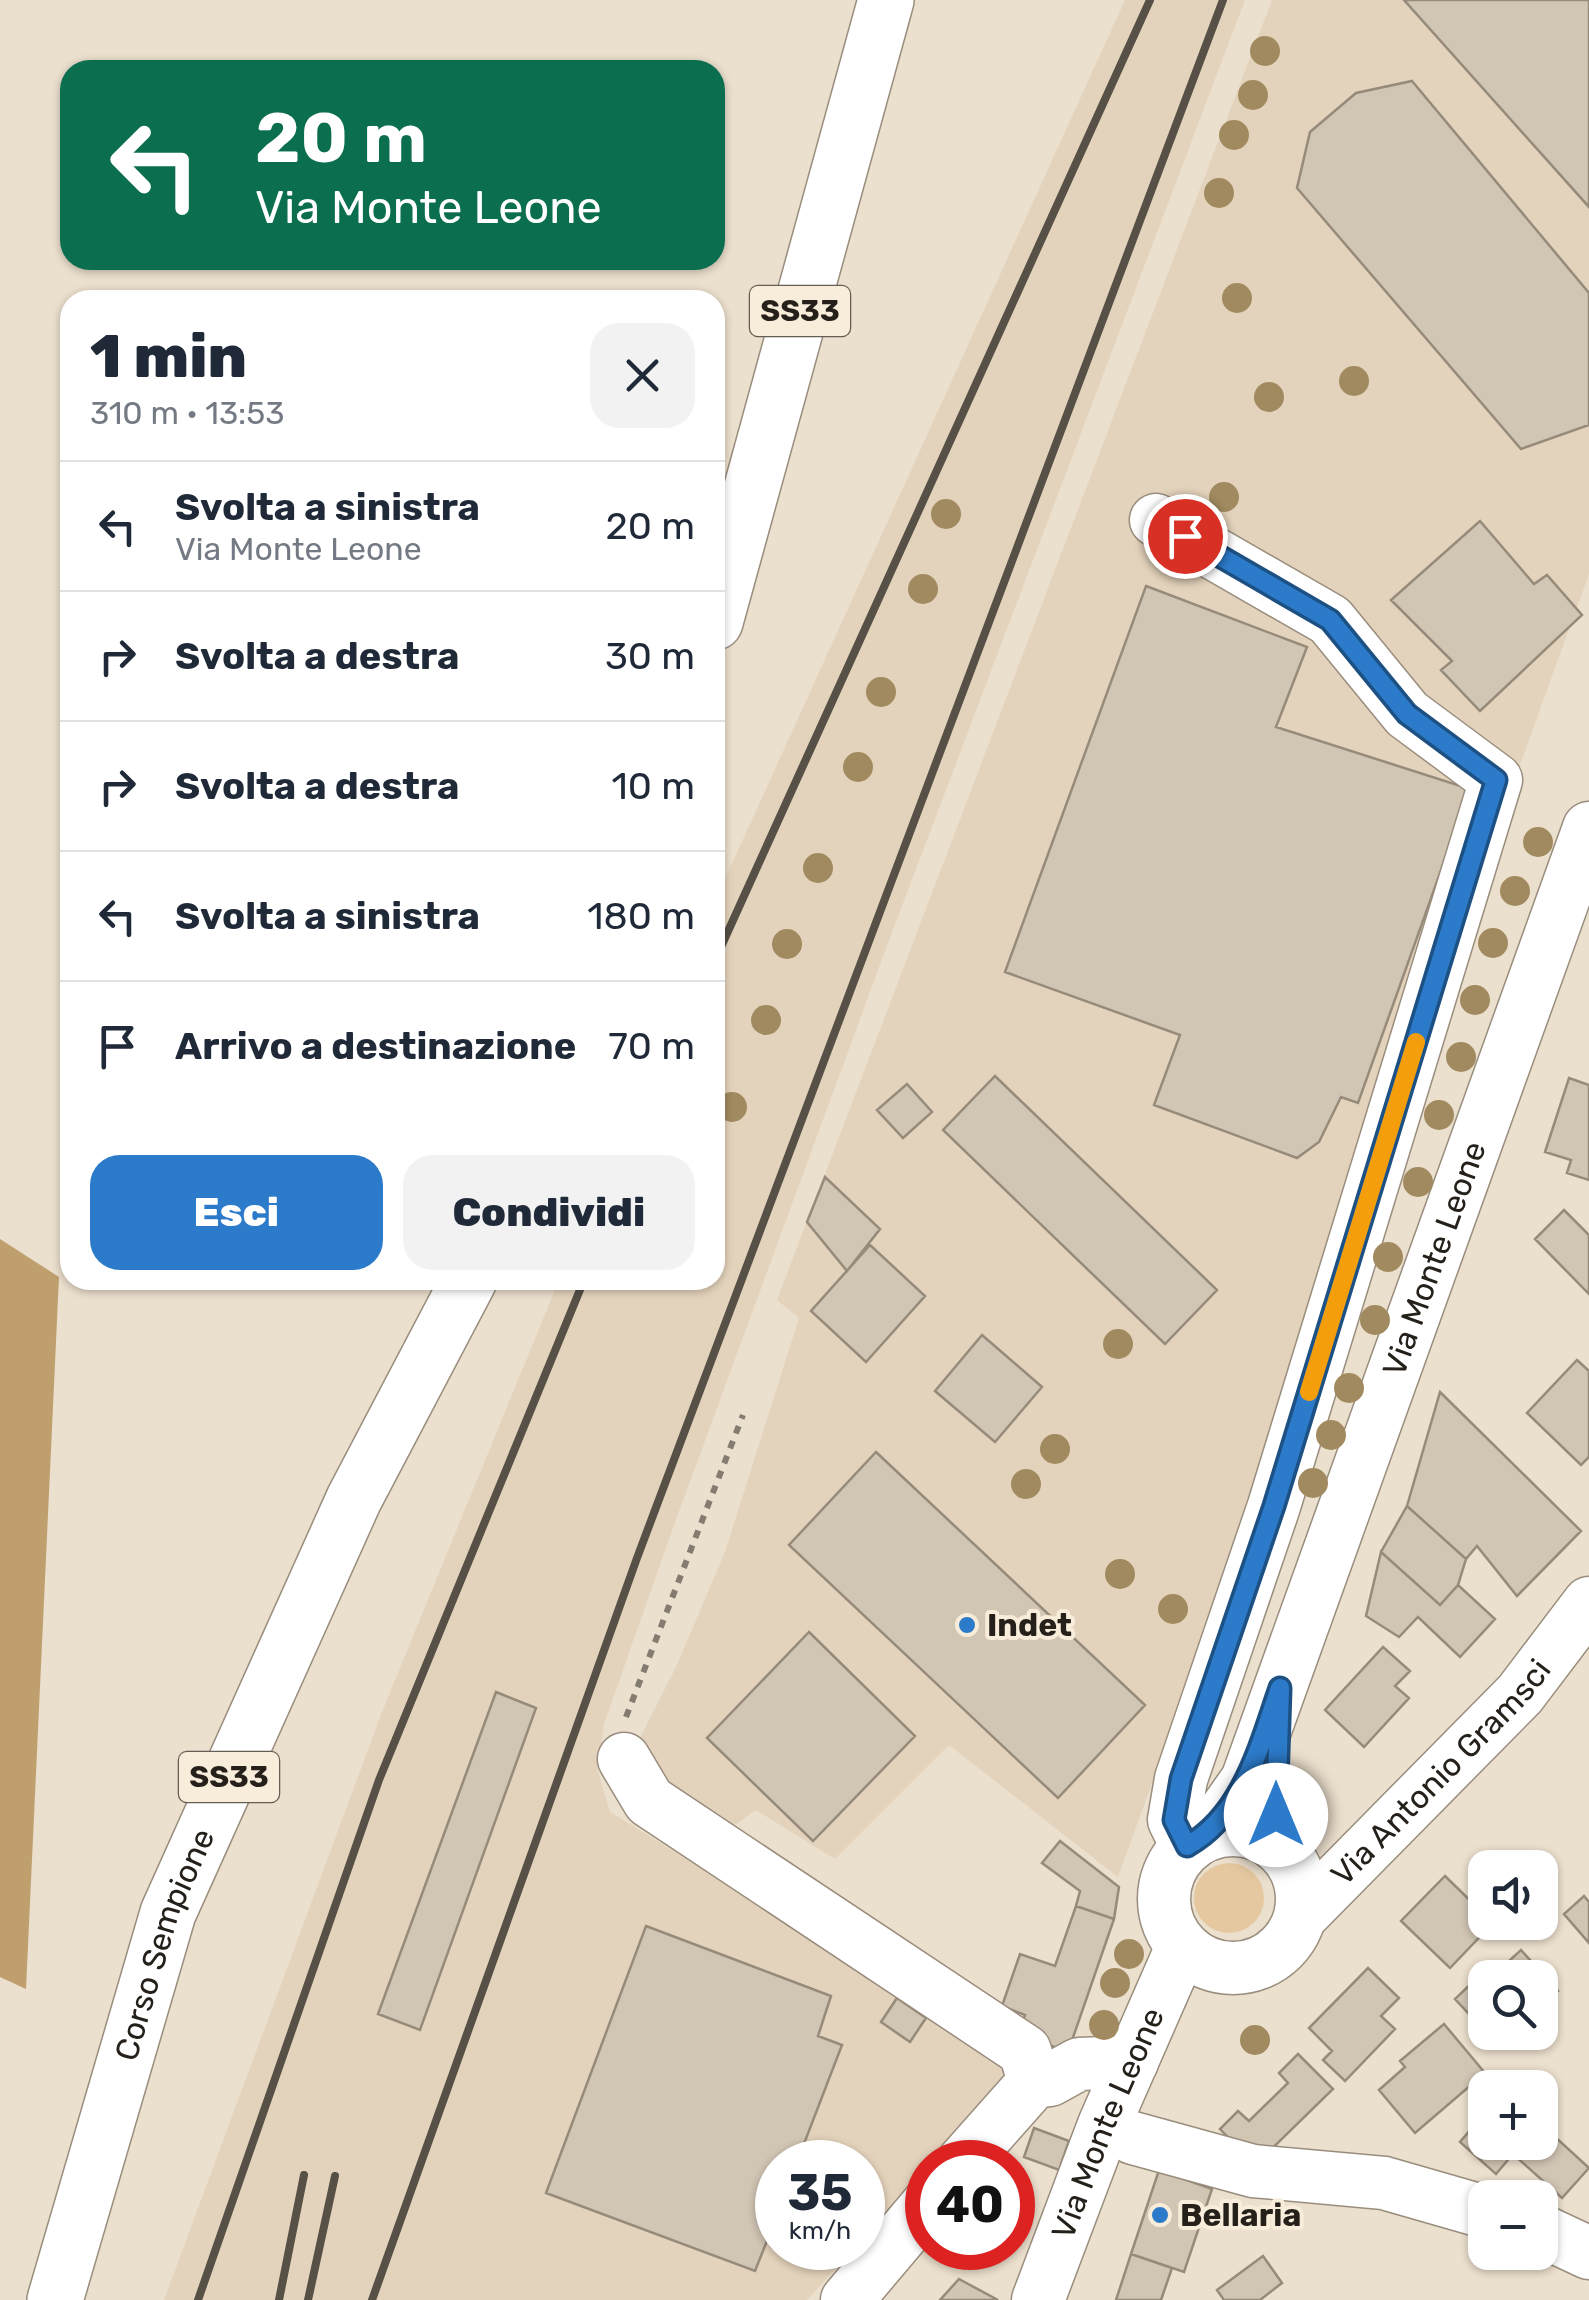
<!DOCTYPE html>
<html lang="it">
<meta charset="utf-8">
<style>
:root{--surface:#fff;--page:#f2f2f3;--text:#1f2937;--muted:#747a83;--line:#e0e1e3;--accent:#2c7bca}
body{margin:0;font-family:Rubik,sans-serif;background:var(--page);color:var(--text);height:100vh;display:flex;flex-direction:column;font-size:38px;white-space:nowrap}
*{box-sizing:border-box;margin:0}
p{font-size:32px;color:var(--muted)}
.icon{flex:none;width:55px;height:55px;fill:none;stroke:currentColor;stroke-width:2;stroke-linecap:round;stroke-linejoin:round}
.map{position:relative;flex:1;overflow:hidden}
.side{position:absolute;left:60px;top:290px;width:665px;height:1000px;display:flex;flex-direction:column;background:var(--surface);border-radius:30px;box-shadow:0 2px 8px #0004}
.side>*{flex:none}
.guide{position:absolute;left:60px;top:60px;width:665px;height:210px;border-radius:30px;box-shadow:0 2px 8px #0004;background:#0b6e4f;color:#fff;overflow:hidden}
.fabs{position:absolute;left:1468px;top:1850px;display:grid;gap:20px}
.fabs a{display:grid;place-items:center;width:90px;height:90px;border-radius:20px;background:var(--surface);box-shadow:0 2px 8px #0004;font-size:50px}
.speed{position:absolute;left:755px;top:2140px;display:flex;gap:20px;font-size:50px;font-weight:700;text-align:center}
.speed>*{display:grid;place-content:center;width:130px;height:130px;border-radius:50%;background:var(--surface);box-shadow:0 2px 8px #0004;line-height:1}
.speed small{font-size:25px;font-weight:400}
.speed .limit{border:15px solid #d22;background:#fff;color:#111}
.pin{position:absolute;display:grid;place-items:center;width:85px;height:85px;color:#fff;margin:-42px;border:5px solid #fff;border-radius:50%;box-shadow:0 2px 10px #0007}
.me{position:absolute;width:110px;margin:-55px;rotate:0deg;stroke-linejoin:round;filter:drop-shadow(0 0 8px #0008)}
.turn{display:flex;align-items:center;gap:35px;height:210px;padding:0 30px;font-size:45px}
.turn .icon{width:130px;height:130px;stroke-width:2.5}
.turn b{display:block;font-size:70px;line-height:85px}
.round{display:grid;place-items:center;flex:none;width:105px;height:105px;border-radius:30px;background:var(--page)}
.summary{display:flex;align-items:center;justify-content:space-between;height:170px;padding:0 30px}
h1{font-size:60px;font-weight:800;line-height:75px}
.action{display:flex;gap:20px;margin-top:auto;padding:20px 30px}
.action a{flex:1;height:115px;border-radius:30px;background:var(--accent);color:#fff;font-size:40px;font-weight:800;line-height:115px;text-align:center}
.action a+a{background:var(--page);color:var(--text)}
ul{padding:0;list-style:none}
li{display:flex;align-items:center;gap:30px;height:130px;padding:0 30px;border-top:2px solid var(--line)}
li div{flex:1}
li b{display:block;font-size:38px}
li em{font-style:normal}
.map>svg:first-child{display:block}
.built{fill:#e4d3bc}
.green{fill:#e5c89f}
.forest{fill:#c09f6f}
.building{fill:#d1c5b4;stroke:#968b7a;stroke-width:2.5}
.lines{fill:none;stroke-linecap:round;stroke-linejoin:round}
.minor-casing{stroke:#998d7d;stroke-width:55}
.major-casing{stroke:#998d7d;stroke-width:58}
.path{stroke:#847c70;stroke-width:6;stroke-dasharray:8 8;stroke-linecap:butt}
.minor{stroke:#fff;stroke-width:52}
.major{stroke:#fff;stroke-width:55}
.rail{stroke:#565046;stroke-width:8}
.tree{fill:#a18a5f}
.route-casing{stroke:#1d5083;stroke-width:25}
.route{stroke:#2c7bca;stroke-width:18}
.slow{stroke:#f59e0b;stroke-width:18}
.poi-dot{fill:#2c7bca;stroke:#f8ecda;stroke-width:4}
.labels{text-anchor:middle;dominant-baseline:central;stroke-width:8;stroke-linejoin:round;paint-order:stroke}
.shield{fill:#f8ecda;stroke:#645e54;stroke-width:2.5}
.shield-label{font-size:30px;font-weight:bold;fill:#25211a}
.street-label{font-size:32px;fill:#25211a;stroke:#f8ecda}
.poi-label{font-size:32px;font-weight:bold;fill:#25211a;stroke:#f8ecda;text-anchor:start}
</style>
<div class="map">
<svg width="1589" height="2300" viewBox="0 0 1589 2300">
<rect width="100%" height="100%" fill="#ebdfcd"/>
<path class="built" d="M1125 0H1245L885 951 674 1525 604 1724 597 1769 610 1812 999 2051 1010 2068 997 2092 933 2162H928L927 2168 863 2239 862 2162H778V2248H855L807 2300H164L382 1712 559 1280H715V901Z
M1272 0H1589V574L1118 1877 949 1745 835 1859 756 1810 731 1828 653 1775 638 1742 676 1667 725 1552 799 1318 777 1300Z"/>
<path class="green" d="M1194 1898a35 35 0 1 1 70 0a35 35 0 1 1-70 0Z"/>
<path class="forest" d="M0 1239 59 1277 26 1989 0 1977Z"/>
<path class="building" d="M1404 0H1589V207Z
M1412 81 1589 293V425L1521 449 1297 188 1310 132 1356 93Z
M1480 521 1534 584 1547 575 1582 615 1480 711 1441 670 1452 661 1391 600Z
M1146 586 1307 647 1276 727 1470 789 1358 1103 1341 1097 1319 1142 1297 1158 1154 1105 1180 1035 1005 972Z
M995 1076 1217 1290 1165 1344 943 1130Z
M1569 1078 1589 1085V1180L1567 1173 1571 1160 1545 1152Z
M907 1084 932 1112 903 1138 877 1110Z
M825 1177 880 1229 847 1271 807 1222Z
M1564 1210 1589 1235V1294L1535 1239Z
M870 1245 925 1296 866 1362 811 1311Z
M982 1335 1042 1387 995 1442 935 1391Z
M1577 1360 1589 1371V1457L1581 1465 1527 1413Z
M1440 1392 1581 1531 1517 1596 1477 1546 1466 1559 1407 1506Z
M876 1452 1145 1705 1058 1798 789 1545Z
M1407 1506 1466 1559 1458 1585 1440 1605 1381 1552Z
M1381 1552 1440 1605 1458 1585 1495 1619 1460 1657 1418 1617 1399 1637 1366 1616Z
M809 1632 915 1736 813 1841 707 1738Z
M1383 1647 1410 1671 1395 1686 1409 1698 1364 1747 1325 1710Z
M496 1692 536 1708 420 2030 378 2014Z
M1060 1841 1119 1887 1114 1919 1076 1906 1080 1891 1042 1863Z
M1445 1876 1485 1915V1922L1493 1923 1450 1968 1401 1921Z
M1584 1896 1589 1902V1943L1564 1914Z
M1076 1906 1114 1919 1068 2052 1019 2034 1025 2015 1002 2006 1020 1954 1055 1966Z
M646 1926 831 1996 818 2036 842 2045 797 2162H778V2213L755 2271 546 2193Z
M1521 1950 1558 1991 1540 2008V1978H1506L1499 1970Z
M1368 1968 1399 1998 1381 2016 1395 2029 1345 2081 1323 2060 1332 2051 1309 2028Z
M1479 1976 1485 1982 1483 2029 1455 1999Z
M897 1998 926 2018 910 2042 881 2022Z
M1444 2024 1485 2073 1415 2133 1379 2090 1405 2067 1400 2061Z
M1298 2054 1333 2089 1255 2165 1220 2129 1238 2111 1249 2121 1288 2083 1279 2073Z
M1485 2113V2142H1540V2123L1589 2168 1562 2198 1513 2154 1496 2174 1460 2142Z
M1034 2128 1069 2141 1059 2170 1024 2157Z
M1159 2170 1212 2189 1184 2272 1131 2254Z
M1131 2254 1172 2268 1161 2300H1116Z
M1263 2256 1282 2283 1260 2300H1224L1217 2290Z
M959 2279 998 2300H940Z"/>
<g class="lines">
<g class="minor-casing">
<g id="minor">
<path d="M1156 520 1330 620 1407 714 1496 780 1274 1506 1181 1779 1174 1820 1187 1846"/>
<path d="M624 1759 649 1801 1025 2051 1034 2082"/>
<circle cx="1233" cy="1899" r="69"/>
<path id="s1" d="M1209 1834 1247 1780 1589 828"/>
<path id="s2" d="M1300 1917 1520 1694 1589 1603"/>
<path d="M1133 2138 1253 2171 1384 2183 1485 2212"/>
<path d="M963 2162 1034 2082 1050 2080 1079 2064 1132 2062"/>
<path d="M1540 2230 1589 2253"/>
<path d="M847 2300 928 2204"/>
<path id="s3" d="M1038 2300 1104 2125 1182 1947"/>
</g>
</g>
<g class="major-casing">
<g id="major">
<path d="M715 622 886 0"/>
<path id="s4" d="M55 2300 168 1913 354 1499 469 1280"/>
</g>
</g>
<path class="path" d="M626 1717 743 1415"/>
<use href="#minor" class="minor"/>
<use href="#major" class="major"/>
<path class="rail" d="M715 960 1150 0
M198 2300 379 1780 584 1280
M279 2300 304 2175
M308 2300 335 2176
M372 2300 637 1558 1223 0"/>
</g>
<g class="tree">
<circle cx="1265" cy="51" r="15"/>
<circle cx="1253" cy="95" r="15"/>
<circle cx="1234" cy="135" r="15"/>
<circle cx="1219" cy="193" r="15"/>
<circle cx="1237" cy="298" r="15"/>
<circle cx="1354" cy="381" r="15"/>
<circle cx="1269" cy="397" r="15"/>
<circle cx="1224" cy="497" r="15"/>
<circle cx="946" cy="514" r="15"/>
<circle cx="923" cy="589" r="15"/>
<circle cx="881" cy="692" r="15"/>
<circle cx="858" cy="767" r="15"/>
<circle cx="1538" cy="842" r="15"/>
<circle cx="818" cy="868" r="15"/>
<circle cx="1515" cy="891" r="15"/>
<circle cx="1493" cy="943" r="15"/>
<circle cx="787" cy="944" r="15"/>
<circle cx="1475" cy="1000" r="15"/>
<circle cx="766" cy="1020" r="15"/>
<circle cx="1461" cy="1057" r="15"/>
<circle cx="732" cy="1107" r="15"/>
<circle cx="1439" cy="1115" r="15"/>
<circle cx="1418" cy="1182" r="15"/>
<circle cx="1388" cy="1257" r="15"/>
<circle cx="1375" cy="1320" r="15"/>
<circle cx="1118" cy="1344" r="15"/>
<circle cx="1349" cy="1388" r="15"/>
<circle cx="1331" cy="1435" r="15"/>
<circle cx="1055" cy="1449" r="15"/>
<circle cx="1313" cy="1483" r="15"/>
<circle cx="1026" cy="1484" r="15"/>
<circle cx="1120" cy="1574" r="15"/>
<circle cx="1173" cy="1609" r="15"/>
<circle cx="1129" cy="1954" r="15"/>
<circle cx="1115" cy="1983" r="15"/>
<circle cx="1104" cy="2025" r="15"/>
<circle cx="1255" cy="2040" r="15"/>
</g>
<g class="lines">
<g class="route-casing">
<path id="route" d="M1185 536 1330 620 1407 714 1496 780 1274 1506 1181 1779 1174 1820 1187 1846C1243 1815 1260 1745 1280 1688L1276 1815"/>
</g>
<use href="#route" class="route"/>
<path class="slow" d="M1309 1392 1416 1042"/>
</g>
<g class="poi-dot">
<circle cx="967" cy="1625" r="10"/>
<circle cx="1160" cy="2215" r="10"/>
</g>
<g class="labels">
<g class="shield">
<rect x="750" y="286" width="100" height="50" rx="8"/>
<rect x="179" y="1752" width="100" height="50" rx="8"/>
</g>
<g class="shield-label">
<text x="800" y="311">SS33</text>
<text x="229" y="1777">SS33</text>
</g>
<g class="street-label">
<text stroke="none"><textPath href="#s1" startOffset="620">Via Monte Leone</textPath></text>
<text stroke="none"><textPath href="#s2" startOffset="202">Via Antonio Gramsci</textPath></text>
<text stroke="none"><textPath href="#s4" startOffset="372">Corso Sempione</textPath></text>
<text stroke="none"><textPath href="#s3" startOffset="190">Via Monte Leone</textPath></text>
</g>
<g class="poi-label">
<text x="987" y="1625">Indet</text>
<text x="1180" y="2215">Bellaria</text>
</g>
</g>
</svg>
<div class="fabs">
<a><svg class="icon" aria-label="sound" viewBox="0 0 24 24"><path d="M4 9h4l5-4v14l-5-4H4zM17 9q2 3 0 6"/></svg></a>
<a><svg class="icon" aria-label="search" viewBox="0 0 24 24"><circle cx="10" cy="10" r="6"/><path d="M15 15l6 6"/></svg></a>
<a>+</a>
<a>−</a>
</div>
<div class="speed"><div>35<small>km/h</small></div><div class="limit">40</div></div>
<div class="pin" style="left:1185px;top:536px;background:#d93025"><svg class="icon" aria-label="arrive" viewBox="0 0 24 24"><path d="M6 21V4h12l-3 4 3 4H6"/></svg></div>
<svg class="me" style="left:1276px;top:1815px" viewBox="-20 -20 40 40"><circle r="19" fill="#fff"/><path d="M0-13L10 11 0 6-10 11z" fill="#2c7bca"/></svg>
<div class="guide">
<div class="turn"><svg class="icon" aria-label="left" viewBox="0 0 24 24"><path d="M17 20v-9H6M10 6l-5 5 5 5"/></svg><div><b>20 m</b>Via Monte Leone</div></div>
</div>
<section class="side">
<div class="summary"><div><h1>1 min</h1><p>310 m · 13:53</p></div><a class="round"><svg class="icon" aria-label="close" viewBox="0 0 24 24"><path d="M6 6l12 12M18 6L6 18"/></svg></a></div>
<ul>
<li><svg class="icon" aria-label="left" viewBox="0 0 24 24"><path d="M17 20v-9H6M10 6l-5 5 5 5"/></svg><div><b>Svolta a sinistra</b><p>Via Monte Leone</p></div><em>20 m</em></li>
<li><svg class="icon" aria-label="right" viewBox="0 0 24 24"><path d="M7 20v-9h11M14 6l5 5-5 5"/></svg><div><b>Svolta a destra</b></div><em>30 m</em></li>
<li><svg class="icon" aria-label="right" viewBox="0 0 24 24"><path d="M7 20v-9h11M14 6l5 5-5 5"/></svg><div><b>Svolta a destra</b></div><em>10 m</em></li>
<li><svg class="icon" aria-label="left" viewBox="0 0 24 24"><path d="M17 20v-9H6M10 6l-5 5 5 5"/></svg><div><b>Svolta a sinistra</b></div><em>180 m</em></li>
<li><svg class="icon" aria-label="arrive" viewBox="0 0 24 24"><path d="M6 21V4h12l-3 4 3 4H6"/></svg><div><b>Arrivo a destinazione</b></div><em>70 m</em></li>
</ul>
<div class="action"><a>Esci</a><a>Condividi</a></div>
</section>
</div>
